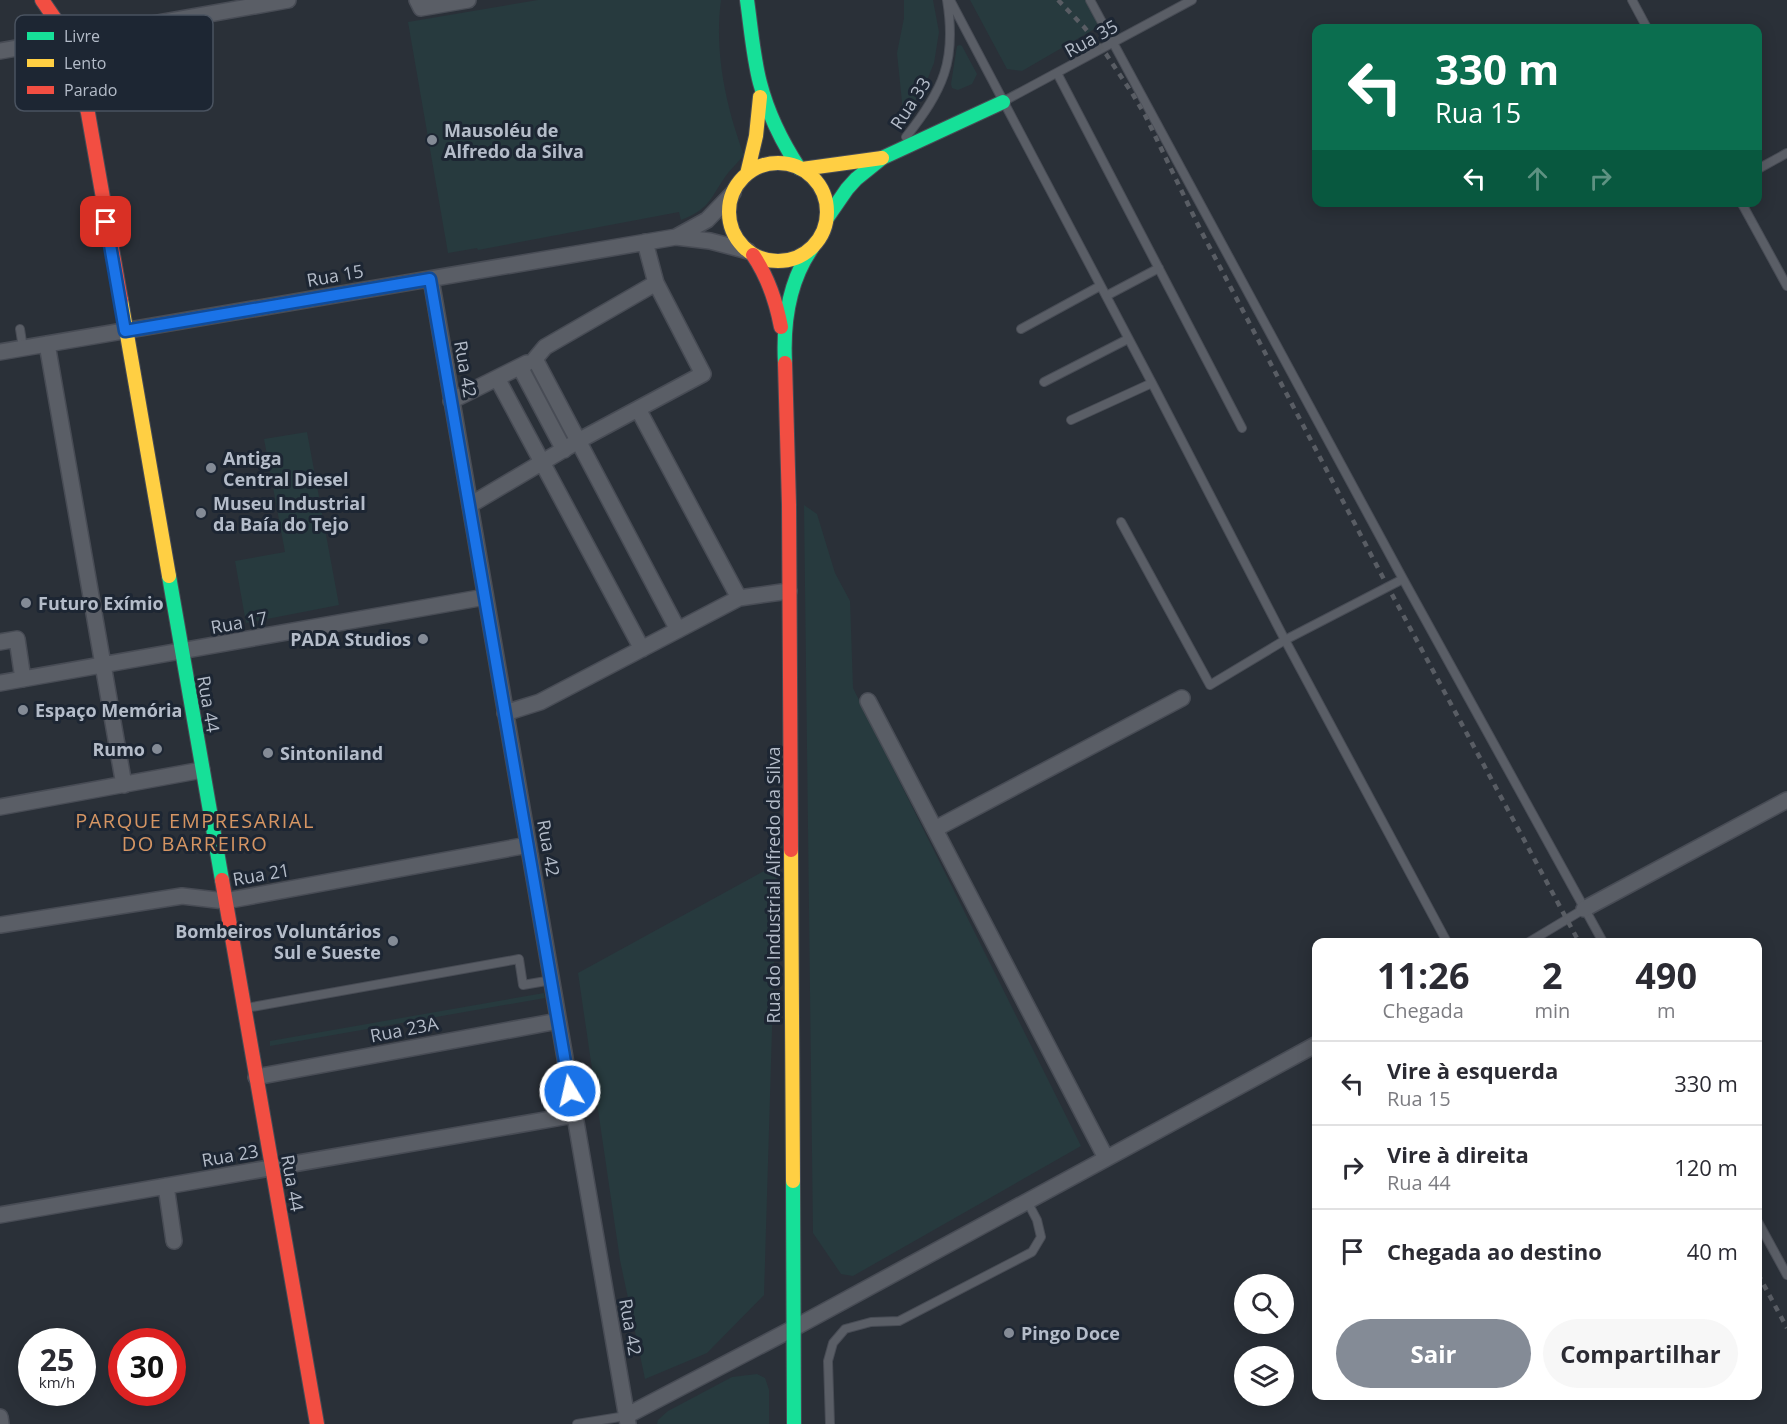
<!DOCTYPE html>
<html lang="pt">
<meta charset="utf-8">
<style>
:root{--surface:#fff;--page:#f7f7f7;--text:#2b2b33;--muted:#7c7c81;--line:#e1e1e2;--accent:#848b96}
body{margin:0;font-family:"Open Sans",sans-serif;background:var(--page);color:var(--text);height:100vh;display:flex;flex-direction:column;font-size:22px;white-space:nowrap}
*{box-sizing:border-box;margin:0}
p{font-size:20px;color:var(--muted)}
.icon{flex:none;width:33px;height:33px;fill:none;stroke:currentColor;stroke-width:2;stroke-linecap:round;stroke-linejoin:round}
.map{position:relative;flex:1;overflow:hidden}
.sheet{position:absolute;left:1312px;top:938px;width:450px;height:462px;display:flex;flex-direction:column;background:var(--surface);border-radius:12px;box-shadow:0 3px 15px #0003}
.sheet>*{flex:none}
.hud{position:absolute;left:1312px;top:24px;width:450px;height:183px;border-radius:12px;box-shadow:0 3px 15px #0003;background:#0b6e4f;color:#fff;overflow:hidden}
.tools{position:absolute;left:1234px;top:1274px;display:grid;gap:12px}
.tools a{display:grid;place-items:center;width:60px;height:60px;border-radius:50%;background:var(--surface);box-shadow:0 3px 15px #0003;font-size:30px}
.speed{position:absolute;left:18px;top:1328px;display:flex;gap:12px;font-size:30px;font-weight:700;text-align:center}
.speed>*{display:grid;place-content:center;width:78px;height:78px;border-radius:50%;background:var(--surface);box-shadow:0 3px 15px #0003;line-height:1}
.speed small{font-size:15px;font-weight:400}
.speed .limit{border:9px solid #d22;background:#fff;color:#111}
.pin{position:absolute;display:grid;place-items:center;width:51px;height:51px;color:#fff;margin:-26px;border-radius:12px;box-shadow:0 3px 9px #0006}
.me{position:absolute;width:66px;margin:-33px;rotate:351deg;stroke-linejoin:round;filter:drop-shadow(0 0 4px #0008)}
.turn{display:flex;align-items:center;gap:21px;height:126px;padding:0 24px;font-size:27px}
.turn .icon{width:78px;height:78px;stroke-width:2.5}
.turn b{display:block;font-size:42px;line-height:51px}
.lanes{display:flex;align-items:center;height:57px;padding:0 24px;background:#0003;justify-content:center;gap:30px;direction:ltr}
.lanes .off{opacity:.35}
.eta{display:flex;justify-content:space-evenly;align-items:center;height:102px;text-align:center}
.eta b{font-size:36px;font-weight:700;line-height:42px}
.button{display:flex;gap:12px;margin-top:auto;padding:12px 24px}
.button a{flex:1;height:69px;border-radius:36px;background:var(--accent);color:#fff;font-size:24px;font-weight:700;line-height:69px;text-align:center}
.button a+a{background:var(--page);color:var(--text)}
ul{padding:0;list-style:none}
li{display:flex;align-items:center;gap:18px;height:84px;padding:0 24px;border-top:2px solid var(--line)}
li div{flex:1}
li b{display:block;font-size:22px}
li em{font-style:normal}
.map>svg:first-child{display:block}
.green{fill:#273a3e}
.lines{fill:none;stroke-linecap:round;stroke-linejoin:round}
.lane-casing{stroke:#484c55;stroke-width:10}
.street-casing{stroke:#484c55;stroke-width:18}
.fast-casing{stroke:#484c55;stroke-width:16}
.slow-casing{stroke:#484c55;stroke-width:16}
.jam-casing{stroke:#484c55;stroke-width:16}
.lane{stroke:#5a5e66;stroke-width:8}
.street{stroke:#5a5e66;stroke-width:15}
.fast{stroke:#16e098;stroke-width:14}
.slow{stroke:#ffcf43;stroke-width:14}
.jam{stroke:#f24e42;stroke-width:14}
.rail{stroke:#595d64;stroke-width:4.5;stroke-dasharray:6 6;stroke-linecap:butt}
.route-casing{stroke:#114b97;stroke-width:15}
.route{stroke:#1a73e8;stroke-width:10}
.poi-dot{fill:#848b96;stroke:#1d2633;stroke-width:2}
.labels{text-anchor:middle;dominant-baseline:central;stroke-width:6;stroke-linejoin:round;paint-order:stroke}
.street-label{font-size:18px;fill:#b4bcc9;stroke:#1d2633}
.poi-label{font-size:18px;font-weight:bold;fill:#b4bcc9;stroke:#1d2633;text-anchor:start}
.neighbourhood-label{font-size:20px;letter-spacing:1.5px;fill:#d59563;stroke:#1d2633}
.key{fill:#1d2633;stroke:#4a5360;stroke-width:1.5}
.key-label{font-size:16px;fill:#b4bcc9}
</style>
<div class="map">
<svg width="1787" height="1424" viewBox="0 0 1787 1424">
<rect width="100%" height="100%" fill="#2a3038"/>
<path class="green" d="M538 0H721C714 52 726 107 744 155 739 161 733 167 728 173 710 197 712 208 681 220L679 212 478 250 477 248 448 253 408 22Z
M904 0H933L939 32 934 63 921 95 903 112 897 53 904 18Z
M970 0H1089L1103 24 1022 71 1007 69Z
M960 45 962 46 977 74 972 84 958 90 952 88 951 84 957 46Z
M307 432 339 605 246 623 235 561 285 552 264 439Z
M804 505 817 514 835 573 850 601 853 688 1081 1146 853 1276 841 1274 813 1233Z
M777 864 764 1295 707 1353 645 1379 620 1260 578 973Z
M544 993 545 998 270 1046V1041Z
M757 1374 765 1378 769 1390V1424H657L658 1420 668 1411 732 1377Z"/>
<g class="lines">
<g class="lane-casing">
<path id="lane" d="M950 0 1152 383 1285 640 1447 942
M1090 0 1403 579 1603 942
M1632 0 1647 28
M1057 73 1242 428
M1006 100 1192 0
M906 137C943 90 957 61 947 0
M1758 169 1787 153
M1741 202 1787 286
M1106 296 1159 268
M20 329 23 348
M1021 329 1100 286
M1044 382 1128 339
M1071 420 1152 383
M1121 522 1210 685 1285 640 1403 579
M1529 942 1584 909
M246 1008 519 959 523 985 552 980
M1758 1222 1787 1275
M577 1424 626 1416
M830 1424 828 1361 833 1343 845 1329 871 1322 899 1321 1032 1252 1041 1237 1037 1220 1027 1201"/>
</g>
<g class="street-casing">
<path id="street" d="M417 0 421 8 468 0
M0 51 288 0
M676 237 710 241 748 251
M645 242 656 283 545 347 535 359 678 630
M431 279 628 1424
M47 344 124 785
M0 352 676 237 707 220 733 193
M520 367 564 450
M497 378 642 649
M451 401 527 363
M638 409 739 598
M470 505 578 441 703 374 656 283
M0 642 17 639 23 679
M0 683 485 597
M868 701 1106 1158
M505 713 540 702 739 598 789 591
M0 807 202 770
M935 829 1182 698
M1584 909 1787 800
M0 925 182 896 225 901 528 845
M256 1077 558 1021
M166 1186 174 1241
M0 1215 574 1115
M626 1416 794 1328 1317 1044
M0 1417 1 1424"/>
</g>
<g class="fast-casing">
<path id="fast" d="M747 0C751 28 753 56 760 83 768 114 782 142 799 168
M827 218 847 189 856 179 882 158 1003 102
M785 363C783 324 789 281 812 248
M169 576 222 880
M793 1181 794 1424"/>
</g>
<g class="slow-casing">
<path id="slow" d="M729 212a49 49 0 1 1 98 0a49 49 0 1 1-98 0Z
M802 169 882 158
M747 174 756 136 760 97
M121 300 169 576
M791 850 793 1181"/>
</g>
<g class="jam-casing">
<path id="jam" d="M42 0 68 38 88 113 121 300
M753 255C768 277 776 301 781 327
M785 363 789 505 791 850
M222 880 317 1424"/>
</g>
<use href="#lane" class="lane"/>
<use href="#street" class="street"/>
<use href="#fast" class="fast"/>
<use href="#slow" class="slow"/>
<use href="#jam" class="jam"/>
<path class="rail" d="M1058 0 1084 27 1106 54 1132 93 1145 115 1200 229 1388 587 1579 942
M1758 1274 1787 1328"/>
</g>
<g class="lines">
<g class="route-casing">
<path id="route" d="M106 222 125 331 430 279 570 1091"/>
</g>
<use href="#route" class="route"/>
</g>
<g class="poi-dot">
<circle cx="432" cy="140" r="6"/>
<circle cx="211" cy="468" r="6"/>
<circle cx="201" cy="513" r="6"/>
<circle cx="26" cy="603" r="6"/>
<circle cx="423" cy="639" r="6"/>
<circle cx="23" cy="710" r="6"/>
<circle cx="157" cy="749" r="6"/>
<circle cx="268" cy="753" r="6"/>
<circle cx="393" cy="941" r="6"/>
<circle cx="1009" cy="1333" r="6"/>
</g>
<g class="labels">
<g class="street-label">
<text transform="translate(1091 38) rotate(-29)">Rua 35</text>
<text transform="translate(910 103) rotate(-57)">Rua 33</text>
<text transform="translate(335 275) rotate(-10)">Rua 15</text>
<text transform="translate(466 369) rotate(80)">Rua 42</text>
<text transform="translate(239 622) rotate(-10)">Rua 17</text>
<text transform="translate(209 704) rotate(80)">Rua 44</text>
<text transform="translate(549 848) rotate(80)">Rua 42</text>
<text transform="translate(261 874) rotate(-10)">Rua 21</text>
<text transform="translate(773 885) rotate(-90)">Rua do Industrial Alfredo da Silva</text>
<text transform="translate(404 1029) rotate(-11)">Rua 23A</text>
<text transform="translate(230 1155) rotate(-10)">Rua 23</text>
<text transform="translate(293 1183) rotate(80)">Rua 44</text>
<text transform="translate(631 1327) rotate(80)">Rua 42</text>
</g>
<g class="poi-label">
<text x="444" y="130">Mausoléu de<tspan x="444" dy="21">Alfredo da Silva</tspan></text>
<text x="223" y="458">Antiga<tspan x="223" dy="21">Central Diesel</tspan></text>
<text x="213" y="503">Museu Industrial<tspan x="213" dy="21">da Baía do Tejo</tspan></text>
<text x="38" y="603">Futuro Exímio</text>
<text x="411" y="639" text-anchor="end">PADA Studios</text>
<text x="35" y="710">Espaço Memória</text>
<text x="145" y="749" text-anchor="end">Rumo</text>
<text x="280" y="753">Sintoniland</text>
<text x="381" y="931" text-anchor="end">Bombeiros Voluntários<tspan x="381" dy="21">Sul e Sueste</tspan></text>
<text x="1021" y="1333">Pingo Doce</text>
</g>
<g class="neighbourhood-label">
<text x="195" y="820">PARQUE EMPRESARIAL<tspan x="195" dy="23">DO BARREIRO</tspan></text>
</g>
</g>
<rect x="15" y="15" width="198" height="96" rx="9" class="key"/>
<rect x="27" y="32" width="27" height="8" fill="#16e098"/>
<rect x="27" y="59" width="27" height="8" fill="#ffcf43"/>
<rect x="27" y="86" width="27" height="8" fill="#f24e42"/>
<g class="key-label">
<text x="64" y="42">Livre</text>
<text x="64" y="69">Lento</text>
<text x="64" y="96">Parado</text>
</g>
</svg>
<div class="tools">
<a><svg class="icon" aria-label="search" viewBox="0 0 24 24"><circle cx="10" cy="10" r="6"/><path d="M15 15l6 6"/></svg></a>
<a><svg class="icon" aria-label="layers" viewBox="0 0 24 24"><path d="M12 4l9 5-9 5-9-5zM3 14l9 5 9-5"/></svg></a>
</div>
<div class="speed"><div>25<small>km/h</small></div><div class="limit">30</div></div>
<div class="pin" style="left:106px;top:222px;background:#d93025"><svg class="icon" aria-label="arrive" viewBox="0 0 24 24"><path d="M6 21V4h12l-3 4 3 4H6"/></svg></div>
<svg class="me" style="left:570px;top:1091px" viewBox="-20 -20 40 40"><circle r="17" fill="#1a73e8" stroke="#fff" stroke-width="3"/><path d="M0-11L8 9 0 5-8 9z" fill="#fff"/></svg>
<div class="hud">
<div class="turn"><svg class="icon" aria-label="left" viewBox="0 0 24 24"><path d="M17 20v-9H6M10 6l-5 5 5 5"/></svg><div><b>330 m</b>Rua 15</div></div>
<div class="lanes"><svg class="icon" aria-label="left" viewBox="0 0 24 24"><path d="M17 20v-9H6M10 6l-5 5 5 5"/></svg><svg class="icon off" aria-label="ahead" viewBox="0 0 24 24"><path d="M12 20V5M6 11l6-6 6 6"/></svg><svg class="icon off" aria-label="right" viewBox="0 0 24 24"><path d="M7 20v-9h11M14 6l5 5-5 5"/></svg></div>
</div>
<section class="sheet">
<div class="eta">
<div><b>11:26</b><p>Chegada</p></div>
<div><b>2</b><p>min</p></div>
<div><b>490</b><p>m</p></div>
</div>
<ul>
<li><svg class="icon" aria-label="left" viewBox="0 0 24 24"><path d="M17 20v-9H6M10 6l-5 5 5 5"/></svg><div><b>Vire à esquerda</b><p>Rua 15</p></div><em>330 m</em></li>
<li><svg class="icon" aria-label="right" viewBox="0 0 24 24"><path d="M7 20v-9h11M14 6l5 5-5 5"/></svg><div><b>Vire à direita</b><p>Rua 44</p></div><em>120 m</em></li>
<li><svg class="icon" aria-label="arrive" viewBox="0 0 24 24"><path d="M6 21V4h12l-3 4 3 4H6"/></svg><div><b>Chegada ao destino</b></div><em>40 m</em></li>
</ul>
<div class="button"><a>Sair</a><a>Compartilhar</a></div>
</section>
</div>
